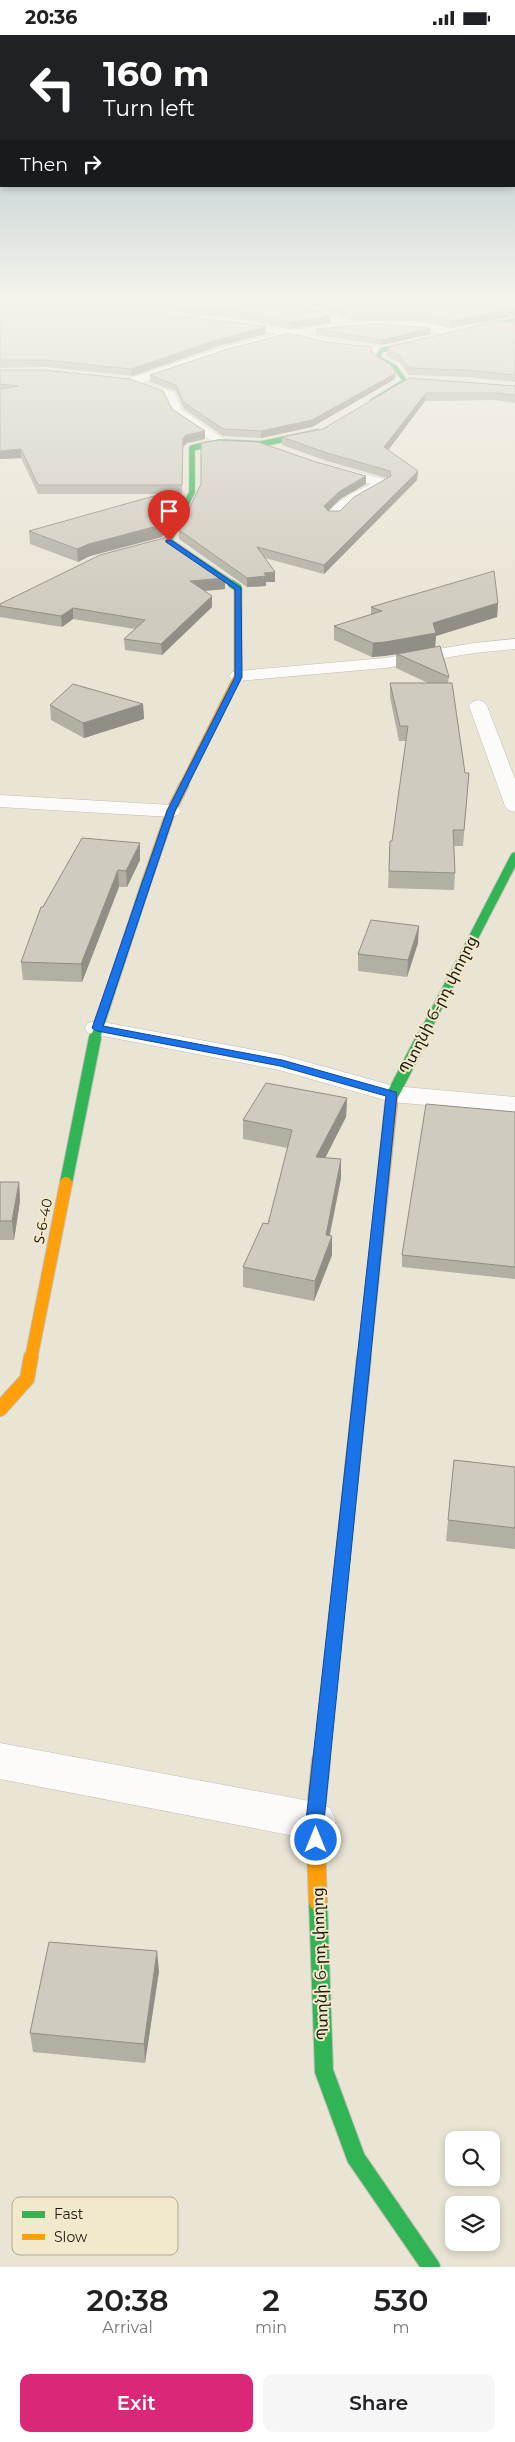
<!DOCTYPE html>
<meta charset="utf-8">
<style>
:root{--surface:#fff;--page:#f6f6f6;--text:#202124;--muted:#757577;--accent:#db2777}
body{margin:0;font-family:Montserrat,"Noto Sans Armenian",sans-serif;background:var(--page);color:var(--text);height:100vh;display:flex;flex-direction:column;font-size:19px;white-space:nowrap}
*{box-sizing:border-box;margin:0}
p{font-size:16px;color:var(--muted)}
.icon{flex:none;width:28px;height:28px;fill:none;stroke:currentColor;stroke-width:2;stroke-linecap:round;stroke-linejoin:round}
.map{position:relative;height:2232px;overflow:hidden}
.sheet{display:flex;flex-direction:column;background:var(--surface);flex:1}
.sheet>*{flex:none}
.top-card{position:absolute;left:0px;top:0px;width:515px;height:152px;box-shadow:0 2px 8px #0003;background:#202124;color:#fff;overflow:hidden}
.fabs{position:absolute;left:445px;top:2096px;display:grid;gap:10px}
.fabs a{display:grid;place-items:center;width:55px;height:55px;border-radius:10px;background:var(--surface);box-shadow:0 2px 8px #0003;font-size:25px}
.pin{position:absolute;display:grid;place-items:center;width:42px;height:42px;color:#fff;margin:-51px -21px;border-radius:50% 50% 50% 0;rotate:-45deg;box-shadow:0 0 5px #0007}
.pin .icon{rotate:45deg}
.me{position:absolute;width:55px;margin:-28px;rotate:0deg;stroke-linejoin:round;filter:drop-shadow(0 0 4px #0008)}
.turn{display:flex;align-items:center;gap:18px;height:105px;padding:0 20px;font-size:22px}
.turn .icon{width:65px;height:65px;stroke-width:2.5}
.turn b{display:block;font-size:35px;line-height:42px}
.then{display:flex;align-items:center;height:48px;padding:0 20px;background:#0003;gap:10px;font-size:19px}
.eta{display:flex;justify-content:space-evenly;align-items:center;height:85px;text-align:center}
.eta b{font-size:30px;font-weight:600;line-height:35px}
.primary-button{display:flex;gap:10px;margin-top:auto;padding:10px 20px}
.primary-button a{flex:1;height:58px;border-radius:10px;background:var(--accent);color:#fff;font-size:20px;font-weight:600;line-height:58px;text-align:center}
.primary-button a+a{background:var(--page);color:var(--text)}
.status{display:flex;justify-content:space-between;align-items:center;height:35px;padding:0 25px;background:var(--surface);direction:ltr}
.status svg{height:14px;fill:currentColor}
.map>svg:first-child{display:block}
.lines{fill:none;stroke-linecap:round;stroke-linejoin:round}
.street-casing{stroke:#c1bdb1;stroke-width:1}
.fast-far6-casing{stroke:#c1bdb1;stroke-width:5}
.fast-far5-casing{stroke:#c1bdb1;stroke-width:7}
.fast-far4-casing{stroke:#c1bdb1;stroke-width:9}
.fast-far3-casing{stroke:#c1bdb1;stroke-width:11}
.fast-far2-casing{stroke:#c1bdb1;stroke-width:14}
.fast-far1-casing{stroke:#c1bdb1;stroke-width:16}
.fast-casing{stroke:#c1bdb1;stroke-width:20}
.slow-far4-casing{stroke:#c1bdb1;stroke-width:9}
.slow-far3-casing{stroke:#c1bdb1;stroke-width:11}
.slow-far2-casing{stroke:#c1bdb1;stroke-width:14}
.slow-far1-casing{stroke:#c1bdb1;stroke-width:16}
.slow-casing{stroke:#c1bdb1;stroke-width:20}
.street{fill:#fcfbf9;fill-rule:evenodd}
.fast-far6{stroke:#30b455;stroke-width:4.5}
.fast-far5{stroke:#30b455;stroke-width:5.5}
.fast-far4{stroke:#30b455;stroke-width:8}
.fast-far3{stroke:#30b455;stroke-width:9}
.fast-far2{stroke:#30b455;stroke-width:12}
.fast-far1{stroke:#30b455;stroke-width:14}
.fast{stroke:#30b455;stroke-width:18}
.slow-far4{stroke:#ff9f0a;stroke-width:8}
.slow-far3{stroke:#ff9f0a;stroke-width:9}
.slow-far2{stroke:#ff9f0a;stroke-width:12}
.slow-far1{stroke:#ff9f0a;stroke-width:14}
.slow{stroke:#ff9f0a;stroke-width:18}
.wall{fill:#b2afa3}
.shaded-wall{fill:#918e85}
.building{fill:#cfcbbe;stroke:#918e85}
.route{fill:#1a73e8;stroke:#114b97}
.labels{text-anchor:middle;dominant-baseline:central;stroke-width:4;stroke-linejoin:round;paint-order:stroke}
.street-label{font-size:14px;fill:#1b180e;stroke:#f2e8cb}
.near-street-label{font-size:16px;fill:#1b180e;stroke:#f2e8cb}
.key{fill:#f2e8cb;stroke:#b2aa92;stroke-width:1}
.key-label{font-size:14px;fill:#1b180e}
</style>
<div class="status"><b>20:36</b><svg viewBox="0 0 49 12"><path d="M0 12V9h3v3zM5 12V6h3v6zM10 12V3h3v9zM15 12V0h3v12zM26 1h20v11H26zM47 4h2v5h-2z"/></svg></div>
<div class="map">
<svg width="515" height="2232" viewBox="0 0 515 2232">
<rect width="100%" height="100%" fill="#e9e4d4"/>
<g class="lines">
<g class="street-casing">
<path id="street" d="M272 263C292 263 309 269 328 277 335 281 344 287 352 288 375 290 437 281 454 298L449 301C405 290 361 293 317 297L307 299 327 305 381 312 387 315 381 318 326 311 292 302 228 318 142 348 174 357 182 375 224 404 225 407 219 411 173 380 165 362 124 349 122 347 124 345 220 313 276 299 226 290V286L293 295 336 289 306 275Z
M331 430 388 445 390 448 353 469 338 483H328L326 480C337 465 354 457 371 449L326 437 324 434Z
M515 604V614L474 618 385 633 238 646 232 645 229 641 232 637 238 636 385 623 474 608Z
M478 665 484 667 487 671 515 744V777L508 775 505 771 469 671 472 667Z
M0 760 171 770 178 772 181 776 178 780 171 782 0 772Z
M97 986 282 1020 394 1051 515 1062V1078L392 1067 279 1035 88 998 85 993 88 988Z
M0 1708 315 1767 330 1773 336 1786 330 1799 315 1805 0 1744Z"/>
</g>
<g class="fast-far6-casing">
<path id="fast-far6" d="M471 294 515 285
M372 366 405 346 395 332 378 323 381 315 422 308"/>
</g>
<g class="fast-far5-casing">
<path id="fast-far5" d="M234 550 169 506 192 457V413L219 407 261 409 318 397"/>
</g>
<g class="fast-far4-casing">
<path id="fast-far4" d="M232 549 238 553V559"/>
</g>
<g class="fast-far3-casing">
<path id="fast-far3" d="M95 1004 147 845
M421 1004 515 822"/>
</g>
<g class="fast-far2-casing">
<path id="fast-far2" d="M392 1061 422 1003
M66 1148 95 1003
M364 1324 369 1278"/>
</g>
<g class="fast-far1-casing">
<path id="fast-far1" d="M324 1698 364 1322"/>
</g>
<g class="fast-casing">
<path id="fast" d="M318 1867 324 2036 356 2123 431 2232"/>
</g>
<g class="slow-far4-casing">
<path id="slow-far4" d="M183 751 238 641V559"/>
</g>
<g class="slow-far3-casing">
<path id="slow-far3" d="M147 845 171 776 184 750"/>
</g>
<g class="slow-far2-casing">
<path id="slow-far2" d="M369 1278 392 1061
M31 1324 66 1148"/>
</g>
<g class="slow-far1-casing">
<path id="slow-far1" d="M0 1374 27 1344 31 1322
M321 1726 324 1698"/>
</g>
<g class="slow-casing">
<path id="slow" d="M318 1867 315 1786 321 1725"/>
</g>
<use href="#street" class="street"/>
<use href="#fast-far6" class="fast-far6"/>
<use href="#fast-far5" class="fast-far5"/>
<use href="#fast-far4" class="fast-far4"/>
<use href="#fast-far3" class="fast-far3"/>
<use href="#fast-far2" class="fast-far2"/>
<use href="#fast-far1" class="fast-far1"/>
<use href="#fast" class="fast"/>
<use href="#slow-far4" class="slow-far4"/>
<use href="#slow-far3" class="slow-far3"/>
<use href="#slow-far2" class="slow-far2"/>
<use href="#slow-far1" class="slow-far1"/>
<use href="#slow" class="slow"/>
</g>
<path class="wall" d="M61 263H284L330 281V288L289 294 254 286Z
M292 263H515V281L450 293 420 286H352L308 267Z
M0 275 266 292V299L219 311 132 341 45 332 0 333Z
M515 288V347L467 342 409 340 400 328 386 321 387 314Z
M431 293V299L381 310 316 300V294Z
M372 319 395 344 312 392 261 403 223 401 184 374 176 356 150 347V340Z
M0 335 172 374 205 396V404L187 408 183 412 182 459H179V465L162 502 90 521 78 527 30 509 29 496 161 459H38L21 423 0 424Z
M409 343 515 351V368L496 365 425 366 388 415 418 436 417 445 324 539 265 523 275 537V547H266V551L247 552 179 504V495L316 427 366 441V449L340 464 328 476H340L387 443 327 426 282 410V402L323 394Z
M225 543V554L204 556 212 572 162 620 125 615 124 604 135 594 73 584 62 592 0 582V569Z
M498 568 497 582 436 601 435 612 449 642 448 648 465 738H469L463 811H454L455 838 454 855 388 853 390 806H392L406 706H399L390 662V648H428L396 633V619L372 622 334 605V591L371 580V572Z
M143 669 144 684 84 703 51 685 50 670Z
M82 803 140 825 127 852H119L82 947 23 945 21 927 43 872Z
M418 908 407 942 358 936V919Z
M347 1063 346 1082 325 1123 341 1143 330 1200 332 1220 314 1266 243 1252V1232L268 1189 288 1113 243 1104V1085Z
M515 1077V1244L402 1232V1220Z
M0 1147H19L20 1166 14 1205H0Z
M454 1425 515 1432V1514L446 1506Z
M159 1936 145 2028 33 2017 30 1998Z"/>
<path class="shaded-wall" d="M6 263H26L0 272V265Z
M515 274V281L450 293V286Z
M330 281V288L289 294V287Z
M266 292V299L219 311 132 341 131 334 219 304Z
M431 293V299L381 310 382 305Z
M396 338 395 344 312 392 261 403V396Z
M426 358 425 366 384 421V412Z
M205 396V404L187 408 183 412 182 459 183 404 186 400Z
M21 414V423L0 424V416Z
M418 436 417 445 324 539V530Z
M366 441V449L340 464 324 480V471L340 456Z
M179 454V465L162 502 90 521 78 527 77 514Z
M275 537V547H266V551L247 552V543L264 538Z
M225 543V554L191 557 190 546Z
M212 561V572L162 620 161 609Z
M498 568 497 582 436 601 435 613 385 621 372 622 373 608 433 588Z
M73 573V584L62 592 61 581Z
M143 669 144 684 84 703 83 688Z
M140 808V825L127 852 126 836Z
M118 835 119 852 82 947 81 929Z
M419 891 418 908 407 942 408 925Z
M347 1063 346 1082 316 1141V1122Z
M341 1124V1143L326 1217 332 1201V1220L314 1266 315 1246 326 1200Z
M19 1147 20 1166 14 1205 12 1186Z
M157 1916 159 1936 145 2028 144 2009Z"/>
<path class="building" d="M116 263H284L330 281 289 287 254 279Z
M314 263H515V274L450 286 421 279H352Z
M46 264 266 292 219 304 131 334 45 325H0V275L28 266Z
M499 286 515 288V340L468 335 409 333 400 321 387 314 388 312Z
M377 289 431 293 382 305 316 294Z
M289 298 326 307 372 312 371 318 390 329 396 338 312 385 261 396 223 394 183 367 176 350 150 340 228 314Z
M0 335H44L130 344 163 356 172 374 205 396 186 400 183 404 182 450H38L21 414 0 416V354L18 351 0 349Z
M409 343 515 351V360L497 358H426L384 412 418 436 324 530 257 512 275 537 264 538 266 541 247 543 179 495 201 449V408L219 405 258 407 316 427 366 441 340 456 324 471 328 476H340L354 462 391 441 390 436 327 418 282 402 323 394Z
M179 454 161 490 89 509 77 514 29 496Z
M168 502 225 543 190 546 212 561 161 609 124 604 145 585 73 573 61 581 0 571V569L100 520Z
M494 536 498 568 433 588 436 598 385 607 373 608 334 591 382 576 371 572Z
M440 611 449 642 397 619Z
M390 648H452L465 738H469L464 795H453L455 838 389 836 390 806H392L408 691H400Z
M73 649 143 669 83 688 50 670Z
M82 803 140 808 126 836 118 835 81 929 21 927 41 872H43Z
M371 885 419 891 408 925 358 919Z
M266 1048 347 1063 316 1122 341 1124 326 1200 332 1201 315 1246 243 1232 263 1188 268 1189 292 1095 243 1085Z
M426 1069 515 1077V1232L402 1220Z
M0 1147H19L12 1186H0Z
M454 1425 515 1432V1493L448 1485Z
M49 1907 157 1916 144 2009 30 1998Z"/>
<linearGradient id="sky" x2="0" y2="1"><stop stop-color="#a1bac1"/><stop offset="0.46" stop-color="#f5f3ec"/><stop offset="1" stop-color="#f5f3ec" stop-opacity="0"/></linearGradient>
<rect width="515" height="576" fill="url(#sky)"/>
<path class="route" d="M166 505H171L241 553 242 642 175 776 103 991 282 1025 396 1057 397 1059 324 1786V1805L322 1811 316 1813 310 1811 307 1805 306 1786 386 1061 280 1031 97 996 92 993 167 776 235 642V554L166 507Z"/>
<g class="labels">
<g class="street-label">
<text transform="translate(43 1186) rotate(-79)">Տ-6-40</text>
</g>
<g class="near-street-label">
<text transform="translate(438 970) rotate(-63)">Պտղնի 6-րդ փողոց</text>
<text transform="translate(320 1929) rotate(-92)">Պտղնի 6-րդ փողոց</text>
</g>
</g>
<rect x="12" y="2162" width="166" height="58" rx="8" class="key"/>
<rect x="22" y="2176" width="23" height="7" fill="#30b455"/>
<rect x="22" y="2199" width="23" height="6" fill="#ff9f0a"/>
<g class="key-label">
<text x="54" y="2184">Fast</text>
<text x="54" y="2207">Slow</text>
</g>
</svg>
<div class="fabs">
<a><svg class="icon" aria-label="search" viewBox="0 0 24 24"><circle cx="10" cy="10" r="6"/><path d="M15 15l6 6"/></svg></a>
<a><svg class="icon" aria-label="layers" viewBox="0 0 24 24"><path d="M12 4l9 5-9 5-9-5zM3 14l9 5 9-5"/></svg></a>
</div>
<div class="pin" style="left:169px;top:506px;background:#d93025"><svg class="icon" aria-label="arrive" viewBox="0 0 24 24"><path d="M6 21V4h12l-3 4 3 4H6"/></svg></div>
<svg class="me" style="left:316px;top:1805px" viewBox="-20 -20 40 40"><circle r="17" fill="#1a73e8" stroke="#fff" stroke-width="3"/><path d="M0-11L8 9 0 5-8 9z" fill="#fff"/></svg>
<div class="top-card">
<div class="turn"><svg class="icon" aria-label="left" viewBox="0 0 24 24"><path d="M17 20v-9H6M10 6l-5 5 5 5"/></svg><div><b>160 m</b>Turn left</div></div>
<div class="then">Then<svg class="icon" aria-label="right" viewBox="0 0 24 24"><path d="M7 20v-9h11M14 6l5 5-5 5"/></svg></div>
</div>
</div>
<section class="sheet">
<div class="eta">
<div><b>20:38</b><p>Arrival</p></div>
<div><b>2</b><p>min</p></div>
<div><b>530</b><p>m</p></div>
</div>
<div class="primary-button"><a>Exit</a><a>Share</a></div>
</section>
